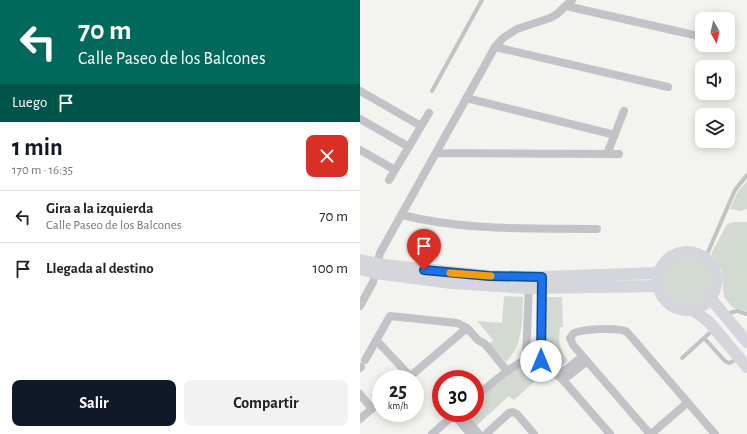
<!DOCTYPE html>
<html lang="es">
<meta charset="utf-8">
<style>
:root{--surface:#fff;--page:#f2f2f2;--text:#222;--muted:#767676;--line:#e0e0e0;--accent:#111827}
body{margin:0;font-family:"Alegreya Sans",sans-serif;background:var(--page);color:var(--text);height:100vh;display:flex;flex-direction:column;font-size:15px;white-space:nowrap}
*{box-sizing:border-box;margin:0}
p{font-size:13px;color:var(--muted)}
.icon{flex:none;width:22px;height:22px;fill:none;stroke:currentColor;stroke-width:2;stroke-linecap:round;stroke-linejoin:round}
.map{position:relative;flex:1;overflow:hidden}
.drawer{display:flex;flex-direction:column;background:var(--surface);width:360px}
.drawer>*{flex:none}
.hud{background:#00695c;color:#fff;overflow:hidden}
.needle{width:26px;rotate:172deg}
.buttons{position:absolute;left:335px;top:12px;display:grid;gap:8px}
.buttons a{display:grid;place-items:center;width:40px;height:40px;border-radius:8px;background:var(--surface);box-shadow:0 2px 10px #0003;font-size:20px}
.speed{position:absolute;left:12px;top:370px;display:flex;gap:8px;font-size:20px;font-weight:700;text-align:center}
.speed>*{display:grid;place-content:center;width:52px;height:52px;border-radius:50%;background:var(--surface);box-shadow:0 2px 10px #0003;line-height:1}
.speed small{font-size:10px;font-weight:400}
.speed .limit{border:6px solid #d22;background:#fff;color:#111}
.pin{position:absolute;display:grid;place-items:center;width:34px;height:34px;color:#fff;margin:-41px -17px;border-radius:50% 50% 50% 0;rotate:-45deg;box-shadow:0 0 4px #0007}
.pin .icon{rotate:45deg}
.me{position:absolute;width:44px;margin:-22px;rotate:0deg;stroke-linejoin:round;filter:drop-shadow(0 0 3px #0008)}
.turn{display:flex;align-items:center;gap:14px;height:84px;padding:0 12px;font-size:18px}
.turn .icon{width:52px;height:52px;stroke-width:2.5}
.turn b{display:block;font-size:28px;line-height:34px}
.then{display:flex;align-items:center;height:38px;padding:0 12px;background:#0003;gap:8px;font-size:15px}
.round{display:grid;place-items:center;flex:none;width:42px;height:42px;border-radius:8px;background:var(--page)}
.overview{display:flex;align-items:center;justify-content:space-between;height:68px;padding:0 12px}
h1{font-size:24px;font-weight:700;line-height:30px;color:var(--accent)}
.cta{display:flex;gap:8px;margin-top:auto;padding:8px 12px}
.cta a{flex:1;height:46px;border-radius:8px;background:var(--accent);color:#fff;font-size:16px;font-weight:700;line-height:46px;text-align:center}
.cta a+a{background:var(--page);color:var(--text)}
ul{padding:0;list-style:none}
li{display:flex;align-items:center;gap:12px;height:52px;padding:0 12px;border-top:1px solid var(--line)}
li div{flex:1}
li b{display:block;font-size:15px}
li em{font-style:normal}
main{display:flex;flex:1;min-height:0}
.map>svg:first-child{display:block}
.green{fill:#d2dad1}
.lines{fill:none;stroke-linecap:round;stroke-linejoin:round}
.service{stroke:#c1c3c7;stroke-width:4}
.minor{stroke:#c1c3c7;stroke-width:8}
.secondary{stroke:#d4d6db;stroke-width:12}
.route-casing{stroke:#114b97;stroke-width:10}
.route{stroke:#1a73e8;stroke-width:7}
.slow{stroke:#f59e0b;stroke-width:7}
</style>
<main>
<section class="drawer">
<div class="hud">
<div class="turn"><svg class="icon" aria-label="left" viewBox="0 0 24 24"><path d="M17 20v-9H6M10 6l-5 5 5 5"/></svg><div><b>70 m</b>Calle Paseo de los Balcones</div></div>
<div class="then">Luego<svg class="icon" aria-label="arrive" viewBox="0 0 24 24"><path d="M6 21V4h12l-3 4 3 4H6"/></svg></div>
</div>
<div class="overview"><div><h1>1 min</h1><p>170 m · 16:35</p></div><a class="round" style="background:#d93025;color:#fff"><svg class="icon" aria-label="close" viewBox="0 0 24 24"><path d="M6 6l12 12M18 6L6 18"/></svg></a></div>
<ul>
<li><svg class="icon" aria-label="left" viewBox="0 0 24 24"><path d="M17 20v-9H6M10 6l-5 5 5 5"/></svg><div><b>Gira a la izquierda</b><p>Calle Paseo de los Balcones</p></div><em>70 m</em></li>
<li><svg class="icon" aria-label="arrive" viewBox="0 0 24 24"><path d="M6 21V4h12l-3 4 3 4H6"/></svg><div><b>Llegada al destino</b></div><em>100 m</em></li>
</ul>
<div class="cta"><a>Salir</a><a>Compartir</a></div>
</section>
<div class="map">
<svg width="387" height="434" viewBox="0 0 387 434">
<rect width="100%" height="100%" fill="#f3f4ef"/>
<path class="green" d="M387 181V209L380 211 370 209 378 191Z
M374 222H387V311L373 308 364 297 361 270 351 254 367 224Z
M303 280a24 24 0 1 1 48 0a24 24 0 1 1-48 0Z
M144 296 163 297C162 320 164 344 146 362L129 344 133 340 117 321 142 323Z
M186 297H202L203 327H200C198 341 199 350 208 360L200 368C177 348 185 324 186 297Z
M169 365 178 368 184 373 154 400 149 396 116 426 105 413H115V402C129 390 150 366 169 365Z"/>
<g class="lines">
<path class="service" d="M72 91 122 0
M341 255 348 252 375 190 387 175
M366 314 377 311 387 314
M344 338 365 361 369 363 378 359
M322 358 354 329"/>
<path class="minor" d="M206 6 334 35
M135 47 308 87
M0 91 61 126
M106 98 255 135
M0 119 49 147
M0 150 35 170
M76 153 259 154
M247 154 264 111
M29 180 69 113
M42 215C105 231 172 228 237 229
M0 306 13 282 20 253 135 47 143 38 157 29 190 18 197 14 212 0
M16 340 50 376
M166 359 169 283
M5 360 30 316 97 323 107 328 118 340 125 344 147 371
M181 361 182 283
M0 368 1 367
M199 375 222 357
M47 379 107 328
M203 380 226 362
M0 394 12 409
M115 397 147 371 166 359 181 361 203 380 250 434
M101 413 119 434
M94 415 110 434
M0 419 21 401
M72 434 96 413
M126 434 149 413 153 412 157 414 174 434
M290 434 213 345 210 338 214 333C222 329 260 327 267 332L355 434
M291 434 327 403"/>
<path class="secondary" d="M298 281a29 29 0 1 1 58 0a29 29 0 1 1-58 0Z
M0 260 23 265 129 276 182 277 299 273
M0 269 16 273 92 283 169 288 298 286
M351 299 387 342
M333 310 349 322 387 367"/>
</g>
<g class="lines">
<g class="route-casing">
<path id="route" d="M64 270 129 276 182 277 181 361"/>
</g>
<use href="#route" class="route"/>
<path class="slow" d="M90 273 131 276"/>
</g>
</svg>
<div class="buttons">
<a><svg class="needle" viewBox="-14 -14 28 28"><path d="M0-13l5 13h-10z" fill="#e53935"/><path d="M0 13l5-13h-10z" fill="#767676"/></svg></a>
<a><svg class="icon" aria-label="sound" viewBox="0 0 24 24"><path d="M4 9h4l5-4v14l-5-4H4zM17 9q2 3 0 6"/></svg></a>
<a><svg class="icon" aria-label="layers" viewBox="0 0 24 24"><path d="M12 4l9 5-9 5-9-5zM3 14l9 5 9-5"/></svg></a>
</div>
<div class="speed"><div>25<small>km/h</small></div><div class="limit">30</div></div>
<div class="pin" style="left:64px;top:270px;background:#d93025"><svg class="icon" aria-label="arrive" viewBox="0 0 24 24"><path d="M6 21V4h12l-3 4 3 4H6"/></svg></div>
<svg class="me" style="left:181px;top:361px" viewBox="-20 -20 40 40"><circle r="19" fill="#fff"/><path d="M0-13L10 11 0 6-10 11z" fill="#1a73e8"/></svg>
</div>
</main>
